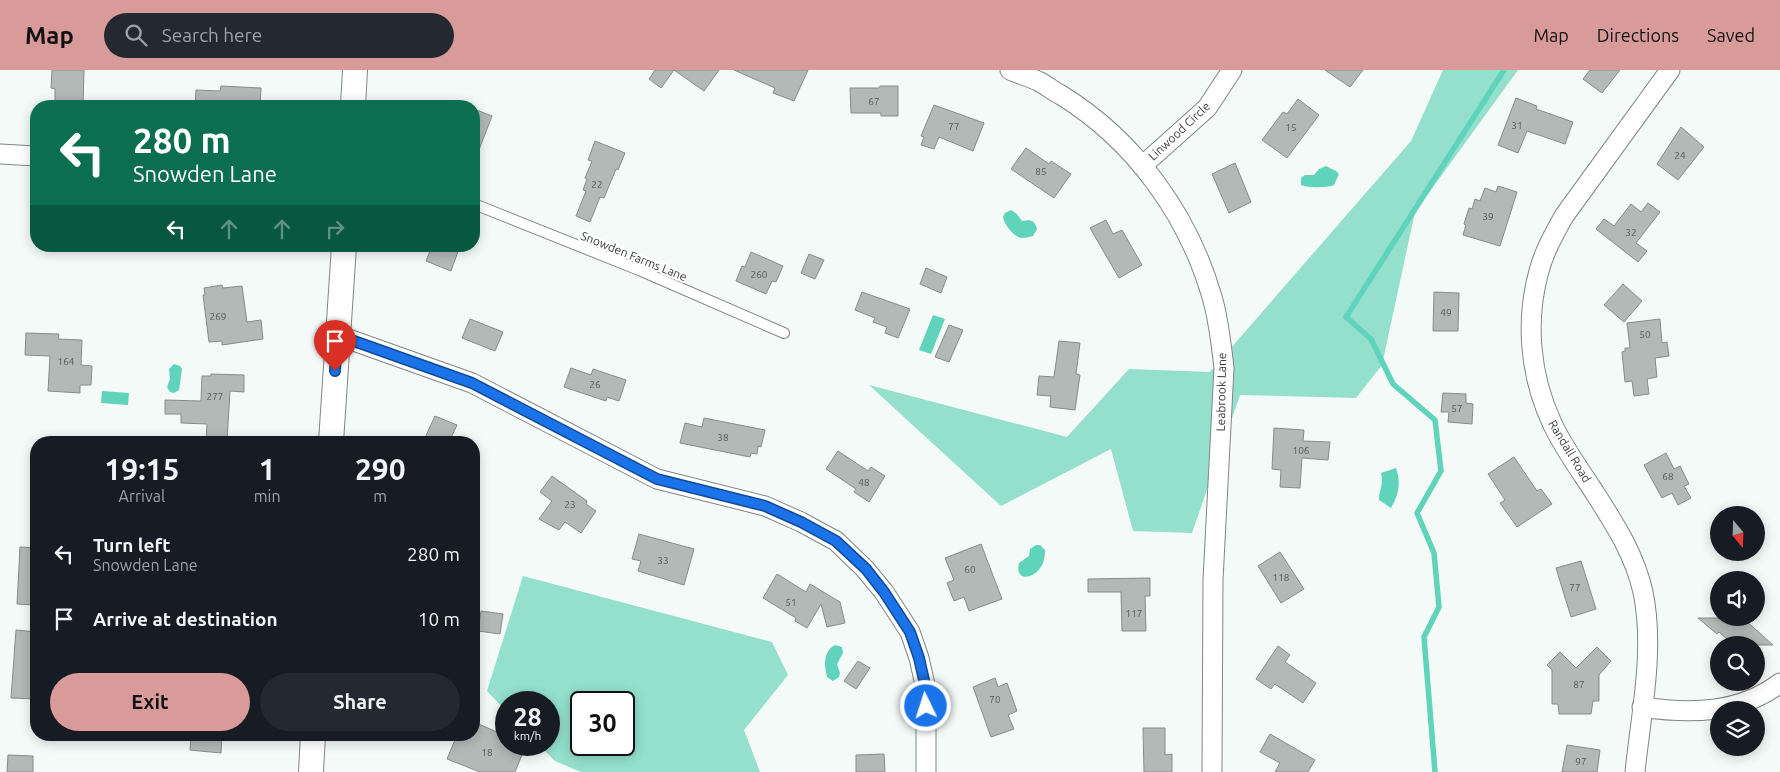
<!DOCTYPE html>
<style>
:root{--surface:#171b24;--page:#242831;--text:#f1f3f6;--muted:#9ea1a6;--accent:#d99a9a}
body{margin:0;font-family:Ubuntu,sans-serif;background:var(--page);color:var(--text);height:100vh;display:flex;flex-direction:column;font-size:19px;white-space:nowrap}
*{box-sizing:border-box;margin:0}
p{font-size:16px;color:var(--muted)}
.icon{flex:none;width:28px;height:28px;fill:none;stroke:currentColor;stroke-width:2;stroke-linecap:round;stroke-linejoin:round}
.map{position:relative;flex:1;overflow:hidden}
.panel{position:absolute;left:30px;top:366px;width:450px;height:305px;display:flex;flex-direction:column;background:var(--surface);border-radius:20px;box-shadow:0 2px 12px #0003}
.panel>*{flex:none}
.guide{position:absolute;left:30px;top:30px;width:450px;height:152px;border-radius:20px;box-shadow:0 2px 12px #0003;background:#0b6e4f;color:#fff;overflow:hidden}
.needle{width:32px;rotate:161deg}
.controls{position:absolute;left:1710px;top:436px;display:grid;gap:10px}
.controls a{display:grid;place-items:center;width:55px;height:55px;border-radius:50%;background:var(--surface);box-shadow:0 2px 12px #0003;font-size:25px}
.speed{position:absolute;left:495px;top:621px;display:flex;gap:10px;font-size:25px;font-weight:700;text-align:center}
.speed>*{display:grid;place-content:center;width:65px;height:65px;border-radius:50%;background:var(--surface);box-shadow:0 2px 12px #0003;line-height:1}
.speed small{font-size:12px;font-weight:400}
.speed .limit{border:2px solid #111;border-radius:8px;background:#fff;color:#111}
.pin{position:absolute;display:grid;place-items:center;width:42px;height:42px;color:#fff;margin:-51px -21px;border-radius:50% 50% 50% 0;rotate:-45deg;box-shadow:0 0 5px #0007}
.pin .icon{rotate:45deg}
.me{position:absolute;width:55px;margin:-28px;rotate:356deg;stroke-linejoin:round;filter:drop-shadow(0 0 4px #0008)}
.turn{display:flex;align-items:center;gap:18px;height:105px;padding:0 20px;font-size:22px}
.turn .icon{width:65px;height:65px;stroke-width:2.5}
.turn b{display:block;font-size:35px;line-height:42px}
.lanes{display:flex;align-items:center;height:48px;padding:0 20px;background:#0003;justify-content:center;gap:25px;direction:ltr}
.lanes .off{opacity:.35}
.eta{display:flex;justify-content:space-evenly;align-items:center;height:85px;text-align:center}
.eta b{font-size:30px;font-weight:700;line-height:35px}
.action{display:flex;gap:10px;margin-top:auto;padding:10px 20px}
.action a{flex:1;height:58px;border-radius:30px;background:var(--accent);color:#111;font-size:20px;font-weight:700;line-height:58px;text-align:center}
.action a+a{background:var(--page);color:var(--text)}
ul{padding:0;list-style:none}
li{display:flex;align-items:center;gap:15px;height:65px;padding:0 20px}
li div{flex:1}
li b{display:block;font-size:19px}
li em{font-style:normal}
header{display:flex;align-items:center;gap:30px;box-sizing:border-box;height:70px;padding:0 25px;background:var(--accent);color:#111}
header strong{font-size:24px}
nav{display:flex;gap:28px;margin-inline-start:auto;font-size:18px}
.search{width:350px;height:45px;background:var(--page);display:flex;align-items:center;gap:12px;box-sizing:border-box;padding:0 18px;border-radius:28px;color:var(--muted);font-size:19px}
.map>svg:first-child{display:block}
.green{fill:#94e0cd;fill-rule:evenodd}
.water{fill:#5fd4bb}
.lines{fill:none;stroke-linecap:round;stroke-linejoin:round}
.stream{stroke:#5fd4bb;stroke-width:5.5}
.building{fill:#b2b9b7;stroke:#858c8a}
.service-casing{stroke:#808684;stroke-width:12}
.minor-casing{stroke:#808684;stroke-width:21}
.tertiary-casing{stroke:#808684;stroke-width:26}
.service{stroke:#fff;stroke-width:10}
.minor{stroke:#fff;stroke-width:19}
.tertiary{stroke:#fff;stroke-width:24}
.route-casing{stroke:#114b97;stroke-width:12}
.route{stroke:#1a73e8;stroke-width:9}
.labels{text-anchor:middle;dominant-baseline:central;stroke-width:4.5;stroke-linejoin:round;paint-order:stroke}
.number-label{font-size:10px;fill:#555958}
.street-label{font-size:12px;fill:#363938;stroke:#fff}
</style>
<header>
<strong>Map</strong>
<div class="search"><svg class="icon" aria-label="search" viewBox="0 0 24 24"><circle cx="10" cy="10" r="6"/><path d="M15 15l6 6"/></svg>Search here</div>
<nav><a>Map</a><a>Directions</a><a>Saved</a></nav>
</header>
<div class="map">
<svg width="1780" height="702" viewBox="0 0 1780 702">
<rect width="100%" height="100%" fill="#f3faf8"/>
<path class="green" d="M1443 0H1518L1415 142 1382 295 1356 328 1240 325 1192 463 1133 461 1111 379 1001 436 869 315 1067 367 1129 299 1210 302 1411 71Z
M523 506 772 572 788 605 744 660 760 702H581L555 691 539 675H549V632H506V641L487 621ZM581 632H624V675H581Z"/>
<path class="water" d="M1326 96 1336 101 1339 104 1334 115C1327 118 1307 118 1301 115V108L1305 105H1314L1319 99Z
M1011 140 1017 144 1022 151C1030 149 1035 150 1037 159L1033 166C1029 167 1024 168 1021 168 1013 166 1004 154 1003 147L1005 143Z
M933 245 945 249 931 284 919 280Z
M174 294 180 296 182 299 179 320 174 323 170 322 167 317 170 309 169 299Z
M102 321 129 323 128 335 101 333Z
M1396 398C1401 413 1399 424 1391 438L1379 430C1379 420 1384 414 1381 403Z
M1036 475H1040L1045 480C1046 509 1013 516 1019 493L1029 486 1030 479Z
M835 575 842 577 843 583 837 594 840 603 839 607 833 611 827 607C824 595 823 582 835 575Z"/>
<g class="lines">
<path class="stream" d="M1435 702 1424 567 1439 537 1434 483 1417 443 1441 401 1435 350 1393 314 1371 269 1346 247 1504 0"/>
</g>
<path class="building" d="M52 0H84L83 36H55V19L51 18Z
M655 0H674L661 18 649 9Z
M674 0H719L704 21Z
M734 0H808L794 31 773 23 775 18Z
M1325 0H1363L1350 17Z
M1590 0H1620L1602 23 1583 9Z
M221 16 261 18 260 36H195L196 20 220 21Z
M880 16H898V46H881V43H851L850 18H879Z
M1516 28 1537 36 1536 39 1573 52 1565 74 1527 61 1518 83 1498 75Z
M1298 29 1319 45 1287 88 1262 70 1283 42 1287 44Z
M934 35 984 53 973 81 939 67 934 79 921 75 924 67 921 66Z
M474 39 492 46 475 90H474Z
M1681 57 1704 77 1678 110 1657 94Z
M595 71 625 83 618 100 616 99 604 128 600 127 590 152 576 146 586 121 583 120 587 109 585 108 592 91 588 90Z
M1026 78 1049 94 1051 91 1071 104 1054 128 1011 99Z
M1235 93 1251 132 1229 143 1212 104Z
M1498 116 1517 122 1500 176 1463 165 1466 155 1464 154 1469 138 1472 139 1475 129 1480 131 1485 118 1496 122Z
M1648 133 1660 142 1636 173 1647 181 1638 192 1596 159 1604 149 1614 156 1631 134 1641 142Z
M1106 150 1113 164 1122 160 1142 195 1119 208 1090 158Z
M432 176H460L451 201 426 191Z
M751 182 783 196 776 212 772 211 766 224 736 211 742 196 745 197Z
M809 184 824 190 815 209 801 203Z
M926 198 947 207 941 223 920 214Z
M1623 214 1642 231 1624 252 1604 235Z
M222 215 223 218 242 216 247 252 261 250 263 269 222 275V271L209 272 203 225H205L204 218Z
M862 222 910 239 898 268 885 263 887 257 873 252 875 248 855 240Z
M1434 222 1459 223 1458 261H1433Z
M470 249 503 262 495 281 462 268Z
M1660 249 1662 273 1667 272 1669 286 1655 288 1657 307 1647 309 1649 324 1634 326 1632 311 1625 312 1622 282 1625 281V278H1630L1627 253Z
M949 255 963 260 949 292 935 287Z
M26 263 59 264 58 269 82 270 81 295 92 296 91 315H80V323L48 321 50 286 25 285Z
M1059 271 1080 273 1076 304 1080 305 1075 340 1050 337 1051 326 1037 325 1039 306 1054 307Z
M571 298 591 305 593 299 626 310 619 331 607 327 606 331 564 317Z
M211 304 244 305V322L230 321 227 372H206L207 354 181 353V344H165V330L201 331 202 306H211Z
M1443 323 1466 324V333L1473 334 1472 354 1448 352 1449 342H1441Z
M435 346 457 355 449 372H423Z
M704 348 765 360 761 377 758 376 757 384 751 383 750 387 680 373 685 353 702 357Z
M1274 358 1304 360 1303 371 1330 372 1328 390 1302 388 1300 418 1280 417 1281 400 1272 399Z
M838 381 868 401 871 397 885 406 869 432 854 422 856 419 826 399Z
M1666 383 1674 399 1680 396 1689 414 1684 416 1691 428 1678 435 1672 423 1662 428 1644 395Z
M1514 387 1537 421 1541 419 1552 434 1517 457 1500 433 1505 430 1488 404Z
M552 406 587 431 586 434 596 441 581 463 565 452 559 460 539 449 552 431 540 422Z
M639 464 694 479 684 515 638 501 641 491 632 489Z
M981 474 1002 529 969 541 964 527 954 531 947 513 954 510 945 488Z
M20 477 36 478V535L17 534Z
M1280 482 1304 519 1281 533 1258 496Z
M1581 491 1596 539 1571 547 1556 498Z
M777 504 806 522 810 514 840 532 845 553 827 557 821 534 807 558 795 551 796 548 763 528Z
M1150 508V526H1145L1146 561H1122L1121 522H1088V509Z
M481 541 503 544 500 564 478 561Z
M1698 548H1743L1773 575H1734L1719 562 1717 564Z
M16 560 36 562 35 629 11 628Z
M1278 576 1290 585 1285 592 1316 613 1303 633 1275 614 1271 619 1256 609Z
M1597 577 1611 591 1599 605V631H1593L1591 644H1559L1558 634H1552V600L1547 595 1560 582 1576 598Z
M858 591 870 598 856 619 844 611Z
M995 608 998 617 1007 613 1017 641 1008 645 1014 659 991 667 973 617Z
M474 652 506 666V675H526L515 702H480L447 689 457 665H474Z
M1143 658H1165V685L1172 684V702H1144Z
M1270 664 1315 690 1308 702H1275L1280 693 1260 682Z
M191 665H222L221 683 190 680Z
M1567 675 1600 680 1597 702H1562Z
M884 684 885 702H856V685Z
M8 685 33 686V702H7Z"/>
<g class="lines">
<g class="service-casing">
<path id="service" d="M474 134 639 200 784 263"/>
</g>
<g class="minor-casing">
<path id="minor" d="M1010 0C1019 4 1029 7 1038 11 1046 15 1053 21 1061 25 1134 70 1188 144 1212 227 1219 250 1221 274 1224 298L1213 510 1212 702
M0 84 36 86
M1142 96 1207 38 1232 0
M337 265 472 313 657 409 765 436 801 452 836 471 865 499 884 522 910 562 919 588 926 619V702
M1642 637C1690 644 1739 644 1780 613
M1635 702C1641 643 1655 580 1643 522 1634 482 1612 450 1591 417 1577 396 1562 375 1552 353 1530 306 1525 251 1539 201 1544 182 1554 164 1564 146L1670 0"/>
</g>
<g class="tertiary-casing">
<path id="tertiary" d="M353 36 355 0
M331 372 344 176
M311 702 313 665"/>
</g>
<use href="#service" class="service"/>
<use href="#minor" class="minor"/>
<use href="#tertiary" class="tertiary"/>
</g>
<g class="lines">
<g class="route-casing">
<path id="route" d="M335 301 337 265 472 313 657 409 765 436 801 452 836 471 866 499 884 522 910 562 919 588 926 619V636"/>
</g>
<use href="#route" class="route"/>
</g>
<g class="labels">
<g class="number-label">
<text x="874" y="31">67</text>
<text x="1517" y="55">31</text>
<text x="954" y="56">77</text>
<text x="1291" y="57">15</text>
<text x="1680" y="85">24</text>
<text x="1041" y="101">85</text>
<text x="597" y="114">22</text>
<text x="1488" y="146">39</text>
<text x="1631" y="162">32</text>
<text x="759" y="204">260</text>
<text x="1446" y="242">49</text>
<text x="218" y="246">269</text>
<text x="1645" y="264">50</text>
<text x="66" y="291">164</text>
<text x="595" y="314">26</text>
<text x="215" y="326">277</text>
<text x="1457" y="338">57</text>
<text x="723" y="367">38</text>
<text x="1301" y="380">106</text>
<text x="1668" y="406">68</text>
<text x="864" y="412">48</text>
<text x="570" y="434">23</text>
<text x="663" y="490">33</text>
<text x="970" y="499">60</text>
<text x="1281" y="507">118</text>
<text x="1575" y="517">77</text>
<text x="791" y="532">51</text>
<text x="1134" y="543">117</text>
<text x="1579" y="614">87</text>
<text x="995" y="629">70</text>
<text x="487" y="682">18</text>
<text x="1581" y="691">97</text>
</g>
<g class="street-label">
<text transform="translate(1179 61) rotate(-43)">Linwood Circle</text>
<text transform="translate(634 186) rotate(22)">Snowden Farms Lane</text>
<text transform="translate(1221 322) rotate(-89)">Leabrook Lane</text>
<text transform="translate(1570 381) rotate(59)">Randall Road</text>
</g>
</g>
</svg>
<div class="controls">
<a><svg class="needle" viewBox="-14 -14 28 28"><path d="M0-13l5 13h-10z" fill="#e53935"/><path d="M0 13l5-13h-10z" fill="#9ea1a6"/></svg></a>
<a><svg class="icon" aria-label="sound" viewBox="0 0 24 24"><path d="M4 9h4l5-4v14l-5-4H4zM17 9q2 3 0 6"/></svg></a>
<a><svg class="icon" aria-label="search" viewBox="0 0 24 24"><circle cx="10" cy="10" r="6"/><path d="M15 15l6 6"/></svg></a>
<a><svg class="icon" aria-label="layers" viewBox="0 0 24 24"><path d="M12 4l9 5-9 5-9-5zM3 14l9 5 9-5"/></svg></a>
</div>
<div class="speed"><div>28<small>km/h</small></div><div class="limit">30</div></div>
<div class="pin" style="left:335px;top:301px;background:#d93025"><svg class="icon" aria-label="arrive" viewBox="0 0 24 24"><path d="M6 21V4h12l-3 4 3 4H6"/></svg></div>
<svg class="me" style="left:926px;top:636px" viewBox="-20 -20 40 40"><circle r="17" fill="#1a73e8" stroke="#fff" stroke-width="3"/><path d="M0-11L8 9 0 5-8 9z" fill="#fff"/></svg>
<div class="guide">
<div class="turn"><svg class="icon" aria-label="left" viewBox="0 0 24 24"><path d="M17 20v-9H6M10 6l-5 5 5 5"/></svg><div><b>280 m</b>Snowden Lane</div></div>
<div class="lanes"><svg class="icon" aria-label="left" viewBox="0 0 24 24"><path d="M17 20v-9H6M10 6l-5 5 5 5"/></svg><svg class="icon off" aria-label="ahead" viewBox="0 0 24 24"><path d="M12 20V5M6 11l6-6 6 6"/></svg><svg class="icon off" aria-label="ahead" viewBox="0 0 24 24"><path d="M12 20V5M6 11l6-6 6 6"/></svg><svg class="icon off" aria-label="right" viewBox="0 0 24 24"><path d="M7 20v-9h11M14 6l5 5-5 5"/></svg></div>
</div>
<section class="panel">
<div class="eta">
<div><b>19:15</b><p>Arrival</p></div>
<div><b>1</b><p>min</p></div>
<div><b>290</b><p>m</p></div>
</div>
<ul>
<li><svg class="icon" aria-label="left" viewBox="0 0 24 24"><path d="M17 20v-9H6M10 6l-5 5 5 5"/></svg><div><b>Turn left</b><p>Snowden Lane</p></div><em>280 m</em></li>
<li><svg class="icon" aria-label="arrive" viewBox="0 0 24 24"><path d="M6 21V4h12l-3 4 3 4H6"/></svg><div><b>Arrive at destination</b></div><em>10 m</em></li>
</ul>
<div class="action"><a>Exit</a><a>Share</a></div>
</section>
</div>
